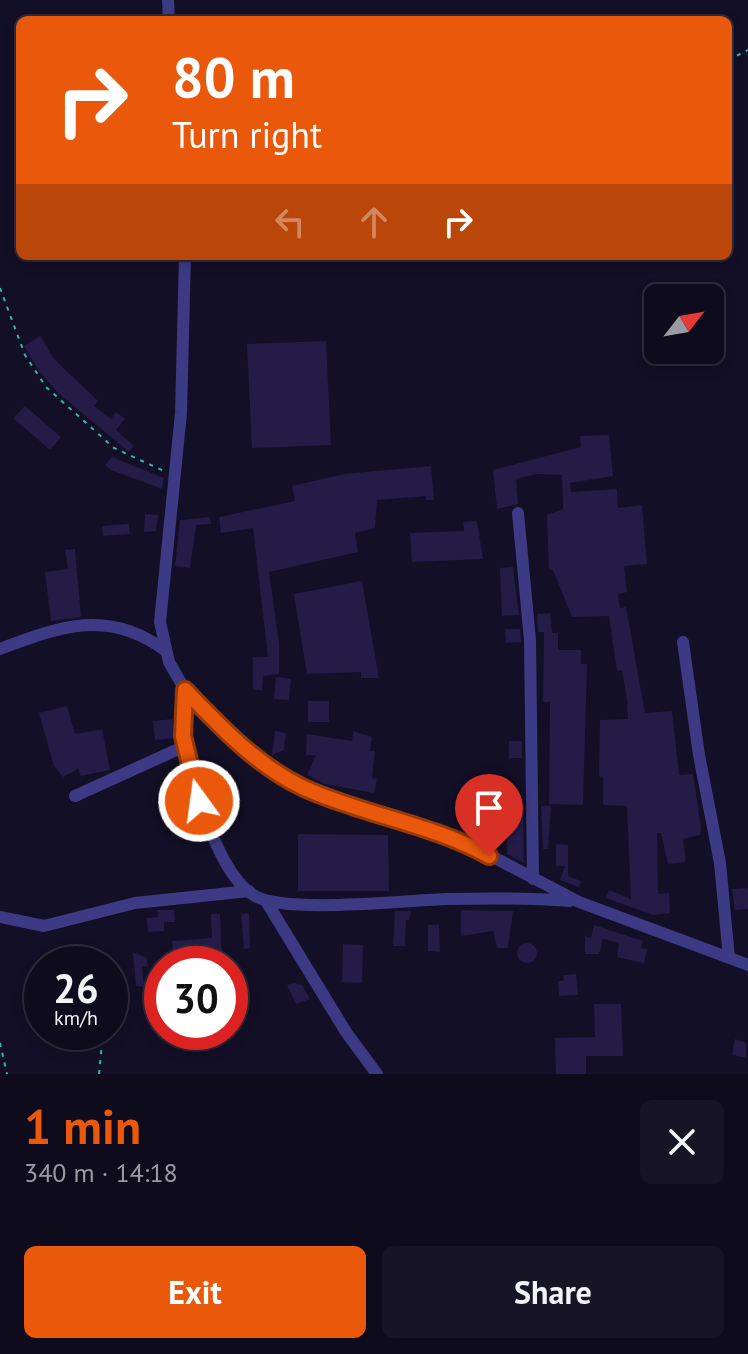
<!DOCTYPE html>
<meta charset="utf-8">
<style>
:root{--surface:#0e0b1c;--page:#171425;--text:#f1f3f6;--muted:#9b9ba3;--line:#2e2b3b;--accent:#ea580c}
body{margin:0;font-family:"PT Sans",sans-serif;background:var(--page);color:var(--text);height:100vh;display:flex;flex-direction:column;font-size:30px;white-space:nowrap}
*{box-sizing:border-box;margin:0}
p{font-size:26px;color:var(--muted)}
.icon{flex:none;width:44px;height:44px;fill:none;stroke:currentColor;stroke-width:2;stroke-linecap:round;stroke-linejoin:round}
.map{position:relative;height:1074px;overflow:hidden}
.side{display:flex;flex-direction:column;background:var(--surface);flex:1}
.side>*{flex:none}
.guide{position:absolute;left:16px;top:16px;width:716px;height:244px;border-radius:12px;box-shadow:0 4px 12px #0003,0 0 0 2px var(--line);background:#ea580c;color:#fff;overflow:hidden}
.needle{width:52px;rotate:59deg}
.buttons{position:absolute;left:644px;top:284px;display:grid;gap:16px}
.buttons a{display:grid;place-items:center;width:80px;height:80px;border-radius:12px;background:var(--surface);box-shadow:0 4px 12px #0003,0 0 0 2px var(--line);font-size:40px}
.speed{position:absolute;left:24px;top:946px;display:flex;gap:16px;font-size:40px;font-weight:700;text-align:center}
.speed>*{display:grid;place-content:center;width:104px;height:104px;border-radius:50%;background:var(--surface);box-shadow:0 4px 12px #0003,0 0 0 2px var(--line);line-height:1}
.speed small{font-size:20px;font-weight:400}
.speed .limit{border:12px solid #d22;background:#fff;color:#111}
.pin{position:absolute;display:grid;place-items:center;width:68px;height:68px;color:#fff;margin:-82px -34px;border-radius:50% 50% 50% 0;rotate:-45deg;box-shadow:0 0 8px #0007}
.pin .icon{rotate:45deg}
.me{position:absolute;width:88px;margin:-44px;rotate:346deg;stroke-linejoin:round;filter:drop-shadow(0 0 6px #0008)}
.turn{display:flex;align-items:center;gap:28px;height:168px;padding:0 24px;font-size:36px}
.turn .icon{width:104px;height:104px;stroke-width:2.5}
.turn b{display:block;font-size:56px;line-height:68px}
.lanes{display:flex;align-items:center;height:76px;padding:0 24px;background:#0003;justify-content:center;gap:40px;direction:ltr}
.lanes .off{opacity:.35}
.round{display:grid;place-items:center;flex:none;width:84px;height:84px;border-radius:12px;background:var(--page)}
.overview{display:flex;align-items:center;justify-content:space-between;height:136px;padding:0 24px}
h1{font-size:48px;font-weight:700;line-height:60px;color:var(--accent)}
.action{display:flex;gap:16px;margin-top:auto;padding:16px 24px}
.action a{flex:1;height:92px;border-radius:12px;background:var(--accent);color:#fff;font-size:32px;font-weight:700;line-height:92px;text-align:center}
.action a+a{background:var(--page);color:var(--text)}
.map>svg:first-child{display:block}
.building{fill:#241b47}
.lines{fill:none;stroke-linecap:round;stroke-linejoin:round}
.path{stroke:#2fb8b0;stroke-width:2;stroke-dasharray:4 6;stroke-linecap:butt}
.minor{stroke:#3d3a85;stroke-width:12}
.route-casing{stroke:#983908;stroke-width:20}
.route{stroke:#ea580c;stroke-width:14}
</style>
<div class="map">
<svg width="748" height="1074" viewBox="0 0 748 1074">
<rect width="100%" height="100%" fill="#130f26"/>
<path class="building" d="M40 336 54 359 98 401 94 406 111 419 116 412 125 419 116 430 134 446 129 452 57 392 39 371 24 346Z
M326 341 331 445 252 448 247 344Z
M25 406 61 437 50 450 13 418Z
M609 435 613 476 570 483 571 492 617 489 618 508 642 505 647 564 624 566 627 592 618 594 620 608 626 607 645 713 672 711 679 775 693 774 701 827 700 835 683 839 686 862 668 864 661 833H657L658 894 669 893 670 913 653 915 606 898 609 890 631 899 627 806 603 805V777L599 776 600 720 628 719 627 700 622 670 617 671 609 616 572 617 553 570H549L547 515 563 509 562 475 536 474 516 479 518 504 497 509 493 470 581 447 580 436Z
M112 457 164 478 162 489 111 470 105 465Z
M431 466 434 500H426V496L377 500 375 528 355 533 358 552 269 572 279 643V674L263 676 262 690H253V657H268L253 528 221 533 219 517 295 501 292 486 344 474Z
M145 514 158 515 156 531 144 532Z
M210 517 211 524 196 525 190 568 175 566 180 520Z
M477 521 483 559 412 562 410 533 464 531 463 522Z
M129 524 130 534 103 536 102 526Z
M75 549 81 617 51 621 45 572 68 569 65 550Z
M513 567 519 615 502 616 500 568Z
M362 581 379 678H361V672L307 674 294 594Z
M550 613 552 633H558V650H581V664H587L583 805 549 804 550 702H543L544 632H538L537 614Z
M505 629H520L521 642 506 643Z
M276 677 291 679 289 700 274 699Z
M308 701H329V722H308Z
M67 706 75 734 102 729 110 770 81 776 78 769 63 777 54 766 39 713Z
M173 719 174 738 155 740 153 721Z
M275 731 286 733 284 750 272 755Z
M353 731 372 737 370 751H375L372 778 377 779 374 793 325 784 307 775 316 755H306L307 734 352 741Z
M509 741H522V758H509Z
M508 795H517V803H523L524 863 507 854Z
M541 806H551L548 849H543Z
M298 834 388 835 389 891H298Z
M556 844 568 845V876L581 881 579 887 560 880 565 866H556Z
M748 888V909L735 910 732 889Z
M157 910H174L175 922H164V931L148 932 147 918 158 917Z
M461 910 513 911 508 948H497L493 931 461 936Z
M395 911H411L409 920H406L405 946H393Z
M249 913 250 948 244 949 241 914Z
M211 914H220L222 964H174L172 941 212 938Z
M428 925H439L440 952 428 951Z
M594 925 643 941 641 948 647 949 644 963 617 957 619 943 603 939 599 954H585V936L591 938Z
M517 953a10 10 0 1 1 20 0a10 10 0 1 1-20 0Z
M343 944 363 945 362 983 342 982Z
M133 952 147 958 148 967 142 966 144 987 136 986Z
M576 974 578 995 559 996 558 981H564L563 975Z
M294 983 302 985 310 999 296 1004 287 985Z
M594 1004H621L623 1056H586V1074H556L555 1038 595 1037Z
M735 1039 746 1043V1058L732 1055Z"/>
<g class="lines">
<path class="path" d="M728 60 748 50
M0 288 25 355 46 387 114 448 164 471
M0 1043 7 1074
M99 1074 103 1032"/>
<path class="minor" d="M168 0 169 20
M185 256 181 413 160 622 169 662 185 690 236 742 303 787 474 847 579 902 748 965
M518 513 530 640 533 879
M683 642 699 755 720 863 729 958
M0 649C61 626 109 608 166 651
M185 690C178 732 189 775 204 815 214 840 230 882 255 896 287 914 406 900 448 899 489 898 529 898 570 901
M75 796 185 746
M266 901 346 1032 377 1074
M0 917 44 926 135 903 249 891"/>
</g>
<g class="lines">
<g class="route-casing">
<path id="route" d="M199 801 183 736 185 690C221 727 257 766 304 788 363 815 432 824 489 856"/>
</g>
<use href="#route" class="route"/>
</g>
</svg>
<div class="buttons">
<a><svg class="needle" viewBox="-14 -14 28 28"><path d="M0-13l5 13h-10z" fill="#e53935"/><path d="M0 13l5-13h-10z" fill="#9b9ba3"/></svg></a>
</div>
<div class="speed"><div>26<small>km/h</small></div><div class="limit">30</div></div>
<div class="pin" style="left:489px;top:856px;background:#d93025"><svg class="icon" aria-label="arrive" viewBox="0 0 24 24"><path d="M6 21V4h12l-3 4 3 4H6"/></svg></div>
<svg class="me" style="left:199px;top:801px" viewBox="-20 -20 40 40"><circle r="17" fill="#ea580c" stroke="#fff" stroke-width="3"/><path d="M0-11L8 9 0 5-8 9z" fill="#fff"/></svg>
<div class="guide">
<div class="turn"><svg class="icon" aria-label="right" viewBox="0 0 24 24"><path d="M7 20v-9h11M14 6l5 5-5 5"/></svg><div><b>80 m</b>Turn right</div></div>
<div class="lanes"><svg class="icon off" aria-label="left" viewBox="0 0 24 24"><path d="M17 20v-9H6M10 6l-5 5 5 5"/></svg><svg class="icon off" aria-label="ahead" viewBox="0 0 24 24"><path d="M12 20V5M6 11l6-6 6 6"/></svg><svg class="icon" aria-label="right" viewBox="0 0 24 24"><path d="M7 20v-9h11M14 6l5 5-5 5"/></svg></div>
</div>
</div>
<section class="side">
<div class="overview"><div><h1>1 min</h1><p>340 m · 14:18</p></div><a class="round"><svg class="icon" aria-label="close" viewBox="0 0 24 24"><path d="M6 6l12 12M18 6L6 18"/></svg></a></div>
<div class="action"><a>Exit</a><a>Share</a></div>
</section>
